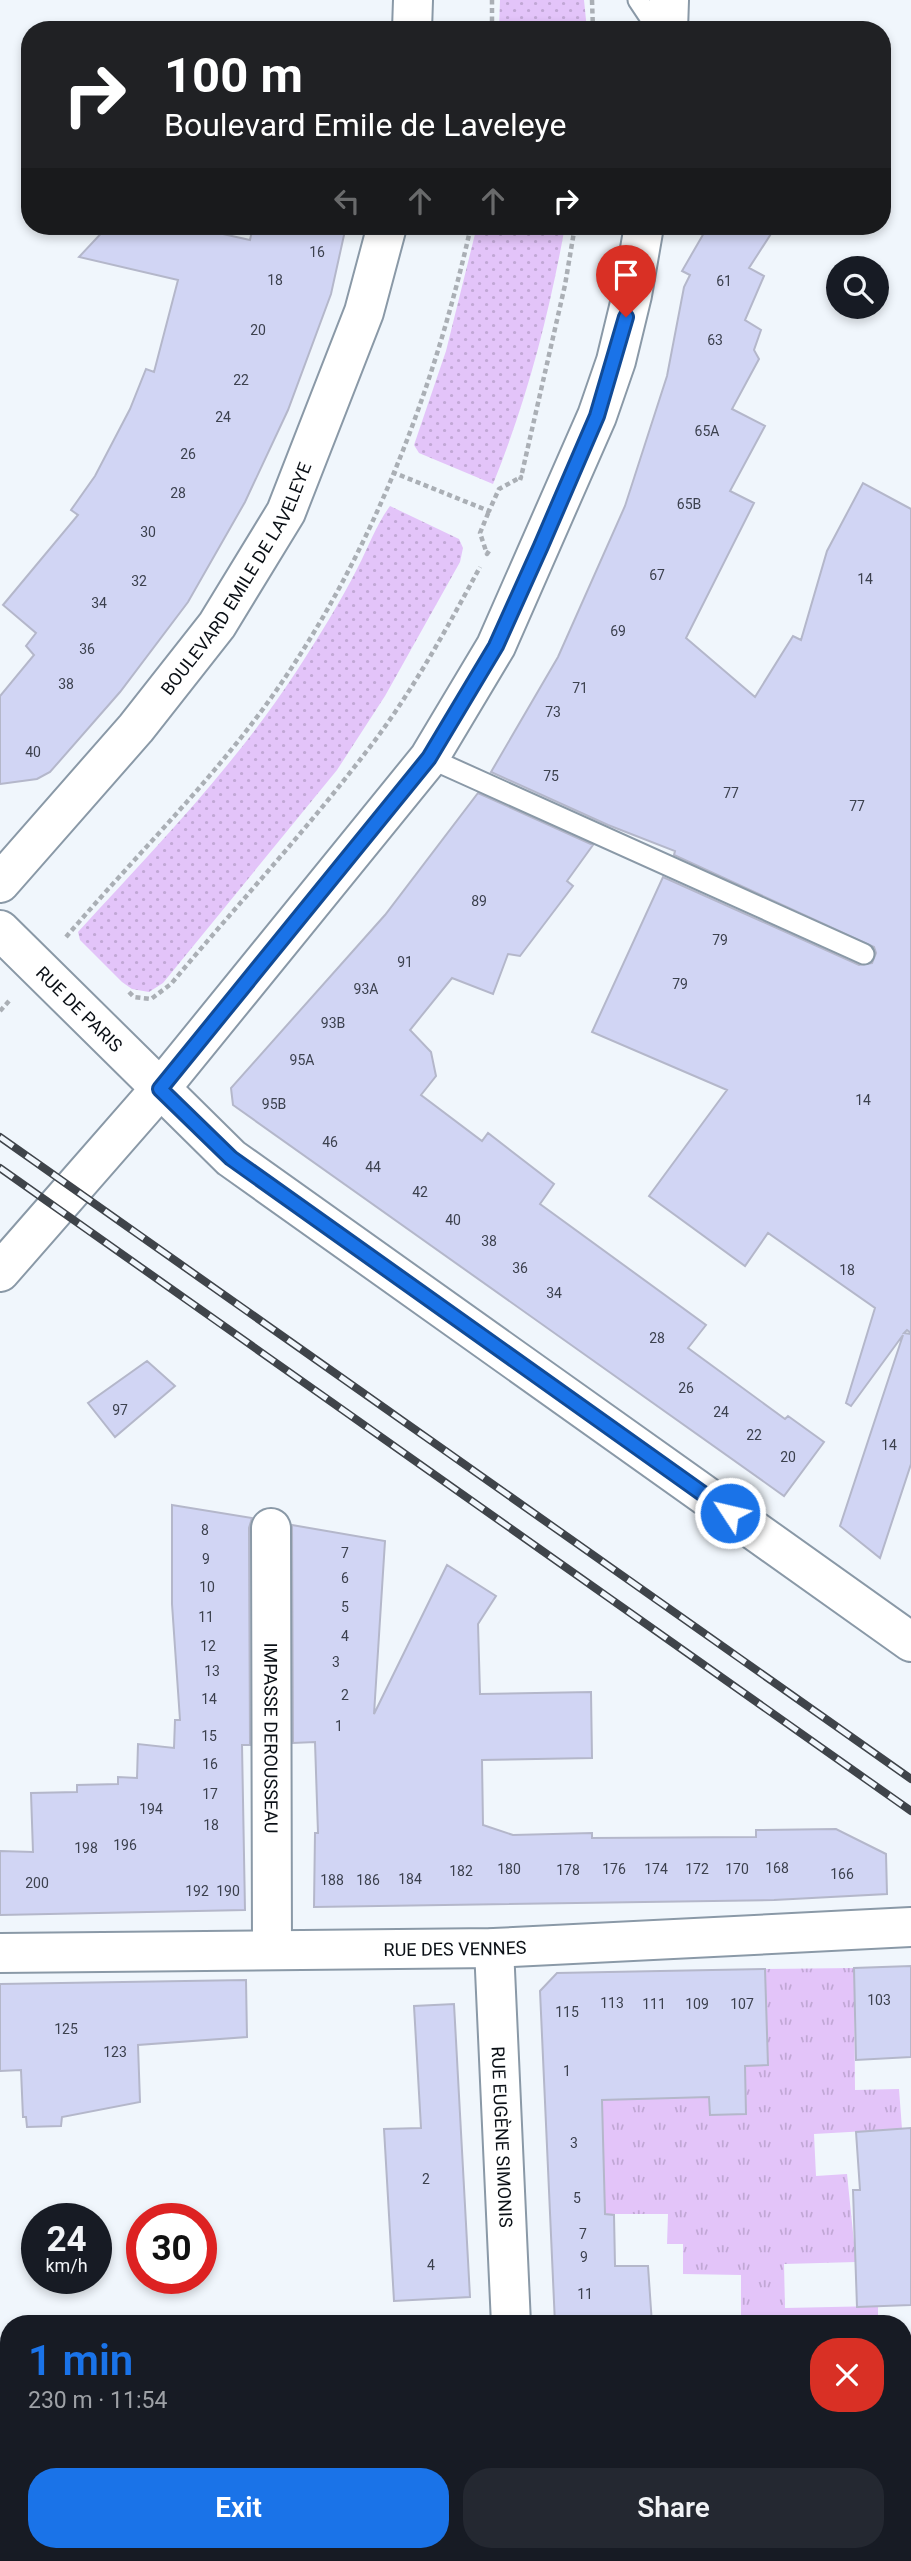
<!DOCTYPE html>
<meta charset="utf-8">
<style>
:root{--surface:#171b24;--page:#242831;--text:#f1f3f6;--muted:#9ea1a6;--accent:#1a73e8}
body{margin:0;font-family:Roboto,sans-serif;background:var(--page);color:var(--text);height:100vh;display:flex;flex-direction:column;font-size:26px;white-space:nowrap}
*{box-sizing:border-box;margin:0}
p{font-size:23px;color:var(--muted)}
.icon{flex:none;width:38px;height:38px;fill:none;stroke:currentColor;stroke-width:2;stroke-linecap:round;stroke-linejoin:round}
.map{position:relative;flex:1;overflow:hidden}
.panel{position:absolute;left:0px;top:2315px;width:912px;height:247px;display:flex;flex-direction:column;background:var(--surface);border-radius:28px 28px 0 0;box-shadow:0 4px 10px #0003}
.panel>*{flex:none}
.guide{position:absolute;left:21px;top:21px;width:870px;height:214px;border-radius:28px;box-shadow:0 4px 10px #0003;background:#202124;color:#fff;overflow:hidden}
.tools{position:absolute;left:826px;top:256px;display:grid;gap:14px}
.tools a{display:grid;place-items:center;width:63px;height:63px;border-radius:50%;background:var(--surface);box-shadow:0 4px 10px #0003;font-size:35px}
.speed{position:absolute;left:21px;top:2203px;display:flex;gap:14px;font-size:35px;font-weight:700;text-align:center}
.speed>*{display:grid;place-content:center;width:91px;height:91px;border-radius:50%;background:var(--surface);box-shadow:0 4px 10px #0003;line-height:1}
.speed small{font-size:18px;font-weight:400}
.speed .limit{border:10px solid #d22;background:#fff;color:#111}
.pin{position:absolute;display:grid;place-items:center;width:60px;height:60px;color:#fff;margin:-72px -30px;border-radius:50% 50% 50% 0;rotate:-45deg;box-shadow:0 0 7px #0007}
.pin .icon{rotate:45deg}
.me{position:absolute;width:77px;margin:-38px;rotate:305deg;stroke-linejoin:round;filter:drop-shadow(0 0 5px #0008)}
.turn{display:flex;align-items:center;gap:24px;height:147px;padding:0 28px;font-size:32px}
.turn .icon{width:91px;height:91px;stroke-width:2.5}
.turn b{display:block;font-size:49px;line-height:60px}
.lanes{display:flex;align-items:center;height:66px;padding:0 28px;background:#0003;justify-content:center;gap:35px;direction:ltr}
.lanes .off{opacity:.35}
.round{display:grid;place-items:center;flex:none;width:74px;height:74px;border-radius:28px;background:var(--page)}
.summary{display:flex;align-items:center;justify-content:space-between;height:119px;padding:0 28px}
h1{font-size:42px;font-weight:600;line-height:52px;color:var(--accent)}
.button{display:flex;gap:14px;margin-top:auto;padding:14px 28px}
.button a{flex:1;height:80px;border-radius:28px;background:var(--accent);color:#fff;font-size:28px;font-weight:600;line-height:80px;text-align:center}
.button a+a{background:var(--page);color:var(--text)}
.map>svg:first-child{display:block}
.grass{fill:url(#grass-tufts)}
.garden{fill:url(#garden-dots)}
.building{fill:#d1d5f4;stroke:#b4b7ca;stroke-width:2}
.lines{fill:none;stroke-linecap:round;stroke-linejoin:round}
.lane-casing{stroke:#8a99a7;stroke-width:23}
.street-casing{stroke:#8a99a7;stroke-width:42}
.secondary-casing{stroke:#8a99a7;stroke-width:42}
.path{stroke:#aaafb5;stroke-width:4.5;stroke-dasharray:5 3.5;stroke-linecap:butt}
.lane{stroke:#fff;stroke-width:19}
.street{stroke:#fff;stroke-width:38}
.secondary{stroke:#fff;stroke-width:38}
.rail-casing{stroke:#3f444a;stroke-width:8}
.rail{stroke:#f0f6fc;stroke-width:5;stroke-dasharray:16;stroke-linecap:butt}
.route-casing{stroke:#114b97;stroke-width:18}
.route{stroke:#1a73e8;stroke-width:12}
.labels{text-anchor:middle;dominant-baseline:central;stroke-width:7;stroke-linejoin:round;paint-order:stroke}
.number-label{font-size:14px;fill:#3c414e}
.street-label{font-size:18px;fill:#0b1016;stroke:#f0f6fc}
</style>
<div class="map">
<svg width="911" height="2561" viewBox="0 0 911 2561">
<defs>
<pattern id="grass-tufts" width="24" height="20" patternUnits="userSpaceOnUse" patternTransform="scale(1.75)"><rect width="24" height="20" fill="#e3c4f9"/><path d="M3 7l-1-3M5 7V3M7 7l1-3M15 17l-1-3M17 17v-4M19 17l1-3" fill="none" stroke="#c1a7d5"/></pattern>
<pattern id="garden-dots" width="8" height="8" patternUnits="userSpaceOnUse" patternTransform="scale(1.75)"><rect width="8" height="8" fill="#e3c4f9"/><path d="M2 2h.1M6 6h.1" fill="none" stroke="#c1a7d5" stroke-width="1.8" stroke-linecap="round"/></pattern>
</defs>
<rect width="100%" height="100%" fill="#f0f6fc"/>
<path class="grass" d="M854 1968 855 2090 899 2089 902 2129 814 2134 816 2176 847 2174 856 2262 784 2264 785 2308 878 2306V2324H741V2275L683 2274V2244H667L668 2214H604L599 2099 709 2096 710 2115 745 2066 768 2065 765 1969Z
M903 2538H907V2561H697V2553H903Z"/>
<path class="garden" d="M500 0H584L587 30H499Z
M477 226H565C549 315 527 400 493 484L419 453 414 445 446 351Z
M390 506 459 539 463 548 460 562 385 696 337 770 163 983 149 992 132 989 122 982 80 940 78 932C154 849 234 767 296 672 318 638 340 603 358 567 369 546 376 525 390 506Z"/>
<path class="building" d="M108 226H187L250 240 253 226H346L331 294 288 410 245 502 188 602 120 692 50 772 37 779 0 784V696L34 655 26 646 36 633 3 605 78 515 71 510 95 476 130 409 146 369 154 372 178 280 79 257Z
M708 226H776L749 268 764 276 745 320 761 330 754 350 759 359 732 409 765 426 730 491 754 503 686 638 755 697 793 636 801 640 827 551 863 483 911 509V1333L907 1330 904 1333 911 1334V1464L880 1558 840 1526 903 1335 851 1406 846 1403 875 1308 768 1233 745 1266 649 1196 727 1090 592 1032 663 877 859 965 872 963 876 953 874 947 674 855 675 851 608 825 491 772 558 657 625 506 667 376 684 287 690 275 682 271Z
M478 793 593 845 567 881 573 886 520 956 508 954 493 994 452 978 410 1030 431 1052 436 1076 421 1095 482 1141 488 1133 554 1184 540 1204 706 1325 688 1348 785 1419 788 1416 824 1442 784 1496 233 1105 231 1088 385 915Z
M147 1361 175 1386 115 1437 88 1403Z
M172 1505 252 1518 249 1528 250 1745H242L245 1910 0 1915V1851L33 1852 31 1793 77 1792V1785L118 1784V1777L137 1778 138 1744 174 1748 175 1720H180L172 1604Z
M292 1525 385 1541 374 1714 447 1565 496 1596 478 1624 480 1694 591 1692 592 1758 482 1760 483 1825 513 1835 592 1833V1838L756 1837V1830L836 1829 886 1854 887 1894 774 1900 314 1907 315 1833H318L315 1742 293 1743Z
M911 1966V2057L856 2060 854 1968Z
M765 1969 768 2065 745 2066 746 2114 710 2115 709 2097 602 2100 605 2214 614 2215 615 2266H648L652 2324H555L540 1991 557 1973Z
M246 1980 247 2037 138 2045 140 2102 62 2117 61 2126 27 2127 26 2117H23L21 2070 0 2071V1984Z
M454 2004 470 2297 394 2301 384 2129 421 2128 414 2006Z
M911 2128V2305L857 2307 853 2190H860L856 2132Z"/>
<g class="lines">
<g class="lane-casing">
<path id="lane" d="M638 0 658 30
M429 758 864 954"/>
</g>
<g class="street-casing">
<g id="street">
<path id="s1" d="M0 930 231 1158 911 1642"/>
<path id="s2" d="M271 1528 272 1949"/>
<path id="s3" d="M494 1948 511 2324"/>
<path id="s4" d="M0 1953 494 1948 911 1927"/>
<path d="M521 2553 522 2561"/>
</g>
</g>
<g class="secondary-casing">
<g id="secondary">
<path d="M412 30 413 0"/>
<path d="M668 30 669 0"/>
<path id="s5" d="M0 883 136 728 217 625 286 512 364 312 387 226"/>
<path d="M0 1272 160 1089 429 758 496 646 597 416 616 361 632 295 644 226"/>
</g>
</g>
<path class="path" d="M592 0 593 30
M492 30V0
M392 472 489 511 499 489 521 477 520 480
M522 473 565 285 575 226
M489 551 487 554 480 533 489 511
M66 937C131 861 203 790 263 709 367 567 433 396 471 226
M129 992 134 997 151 999 171 984C236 906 305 832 366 752 410 696 446 630 480 567
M0 1011 9 1001"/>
<use href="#lane" class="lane"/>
<use href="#street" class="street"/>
<use href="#secondary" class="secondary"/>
<g class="rail-casing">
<path id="rail" d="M0 1137 911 1779
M0 1168 911 1811"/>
</g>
<use href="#rail" class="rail"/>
</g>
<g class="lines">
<g class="route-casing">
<path id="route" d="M626 317 597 416 541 546 496 646 429 758 160 1089 231 1158 730 1513"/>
</g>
<use href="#route" class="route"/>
</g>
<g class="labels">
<g class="number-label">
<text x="317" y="252">16</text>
<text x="275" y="280">18</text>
<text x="724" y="281">61</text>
<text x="258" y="330">20</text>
<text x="715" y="340">63</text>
<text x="241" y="380">22</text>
<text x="223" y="417">24</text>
<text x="707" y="431">65A</text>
<text x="188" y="454">26</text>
<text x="178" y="493">28</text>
<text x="689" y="504">65B</text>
<text x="148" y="532">30</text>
<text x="657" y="575">67</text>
<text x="865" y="579">14</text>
<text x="139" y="581">32</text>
<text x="99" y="603">34</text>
<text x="618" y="631">69</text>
<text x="87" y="649">36</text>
<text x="66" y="684">38</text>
<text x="580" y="688">71</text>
<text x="553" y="712">73</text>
<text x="33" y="752">40</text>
<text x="551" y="776">75</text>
<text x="731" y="793">77</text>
<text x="857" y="806">77</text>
<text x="479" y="901">89</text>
<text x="720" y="940">79</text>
<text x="405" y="962">91</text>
<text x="680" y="984">79</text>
<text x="366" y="989">93A</text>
<text x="333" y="1023">93B</text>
<text x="302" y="1060">95A</text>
<text x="863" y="1100">14</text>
<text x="274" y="1104">95B</text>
<text x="330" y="1142">46</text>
<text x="373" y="1167">44</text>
<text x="420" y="1192">42</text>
<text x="453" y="1220">40</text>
<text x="489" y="1241">38</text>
<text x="520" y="1268">36</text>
<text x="847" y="1270">18</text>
<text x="554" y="1293">34</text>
<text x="657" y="1338">28</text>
<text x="686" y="1388">26</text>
<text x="120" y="1410">97</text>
<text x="721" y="1412">24</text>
<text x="754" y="1435">22</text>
<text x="889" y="1445">14</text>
<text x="788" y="1457">20</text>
<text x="205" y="1530">8</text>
<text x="345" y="1553">7</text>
<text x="206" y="1559">9</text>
<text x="345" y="1578">6</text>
<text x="207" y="1587">10</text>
<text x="345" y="1607">5</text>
<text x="206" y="1617">11</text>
<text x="345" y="1636">4</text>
<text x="208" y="1646">12</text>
<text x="336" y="1662">3</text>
<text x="212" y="1671">13</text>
<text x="345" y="1695">2</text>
<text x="209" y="1699">14</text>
<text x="339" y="1726">1</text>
<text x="209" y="1736">15</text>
<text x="210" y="1764">16</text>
<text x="210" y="1794">17</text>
<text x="151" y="1809">194</text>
<text x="211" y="1825">18</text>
<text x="125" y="1845">196</text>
<text x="86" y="1848">198</text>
<text x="777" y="1868">168</text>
<text x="509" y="1869">180</text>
<text x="614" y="1869">176</text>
<text x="656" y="1869">174</text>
<text x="697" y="1869">172</text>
<text x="737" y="1869">170</text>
<text x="568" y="1870">178</text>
<text x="461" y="1871">182</text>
<text x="842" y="1874">166</text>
<text x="410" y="1879">184</text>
<text x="332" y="1880">188</text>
<text x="368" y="1880">186</text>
<text x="37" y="1883">200</text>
<text x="197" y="1891">192</text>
<text x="228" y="1891">190</text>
<text x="879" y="2000">103</text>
<text x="612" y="2003">113</text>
<text x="654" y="2004">111</text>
<text x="697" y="2004">109</text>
<text x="742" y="2004">107</text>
<text x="567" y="2012">115</text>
<text x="66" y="2029">125</text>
<text x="115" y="2052">123</text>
<text x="567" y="2071">1</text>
<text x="574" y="2143">3</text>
<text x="426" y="2179">2</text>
<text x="577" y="2198">5</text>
<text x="583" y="2234">7</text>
<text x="584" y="2257">9</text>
<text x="431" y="2265">4</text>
<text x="585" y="2294">11</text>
</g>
<g class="street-label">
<text stroke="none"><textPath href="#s5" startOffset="387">BOULEVARD EMILE DE LAVELEYE</textPath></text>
<text stroke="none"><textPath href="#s1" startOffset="112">RUE DE PARIS</textPath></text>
<text stroke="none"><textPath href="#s2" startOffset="210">IMPASSE DEROUSSEAU</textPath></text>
<text stroke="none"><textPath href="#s4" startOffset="455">RUE DES VENNES</textPath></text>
<text stroke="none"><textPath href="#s3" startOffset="189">RUE EUGÈNE SIMONIS</textPath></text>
</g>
</g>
</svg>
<div class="tools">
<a><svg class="icon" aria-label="search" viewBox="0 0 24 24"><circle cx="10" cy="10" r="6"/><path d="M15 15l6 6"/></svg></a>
</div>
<div class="speed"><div>24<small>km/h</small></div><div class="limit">30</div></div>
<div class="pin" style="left:626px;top:317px;background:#d93025"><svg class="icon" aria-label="arrive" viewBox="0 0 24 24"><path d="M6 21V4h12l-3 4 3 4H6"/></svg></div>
<svg class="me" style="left:730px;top:1513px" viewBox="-20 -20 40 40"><circle r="17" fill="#1a73e8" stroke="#fff" stroke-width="3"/><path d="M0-11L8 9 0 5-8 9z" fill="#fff"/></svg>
<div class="guide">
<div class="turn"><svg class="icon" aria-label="right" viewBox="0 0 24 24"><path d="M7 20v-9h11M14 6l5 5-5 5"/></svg><div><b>100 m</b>Boulevard Emile de Laveleye</div></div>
<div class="lanes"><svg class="icon off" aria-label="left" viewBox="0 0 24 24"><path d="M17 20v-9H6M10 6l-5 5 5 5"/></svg><svg class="icon off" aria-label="ahead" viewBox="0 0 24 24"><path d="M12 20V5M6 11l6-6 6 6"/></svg><svg class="icon off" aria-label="ahead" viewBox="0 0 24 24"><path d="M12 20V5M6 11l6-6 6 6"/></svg><svg class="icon" aria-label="right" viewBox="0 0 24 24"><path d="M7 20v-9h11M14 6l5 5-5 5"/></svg></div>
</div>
<section class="panel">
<div class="summary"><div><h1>1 min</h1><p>230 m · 11:54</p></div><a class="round" style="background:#d93025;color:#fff"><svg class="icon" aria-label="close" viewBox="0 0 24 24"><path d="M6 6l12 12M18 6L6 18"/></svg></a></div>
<div class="button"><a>Exit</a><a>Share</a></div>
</section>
</div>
